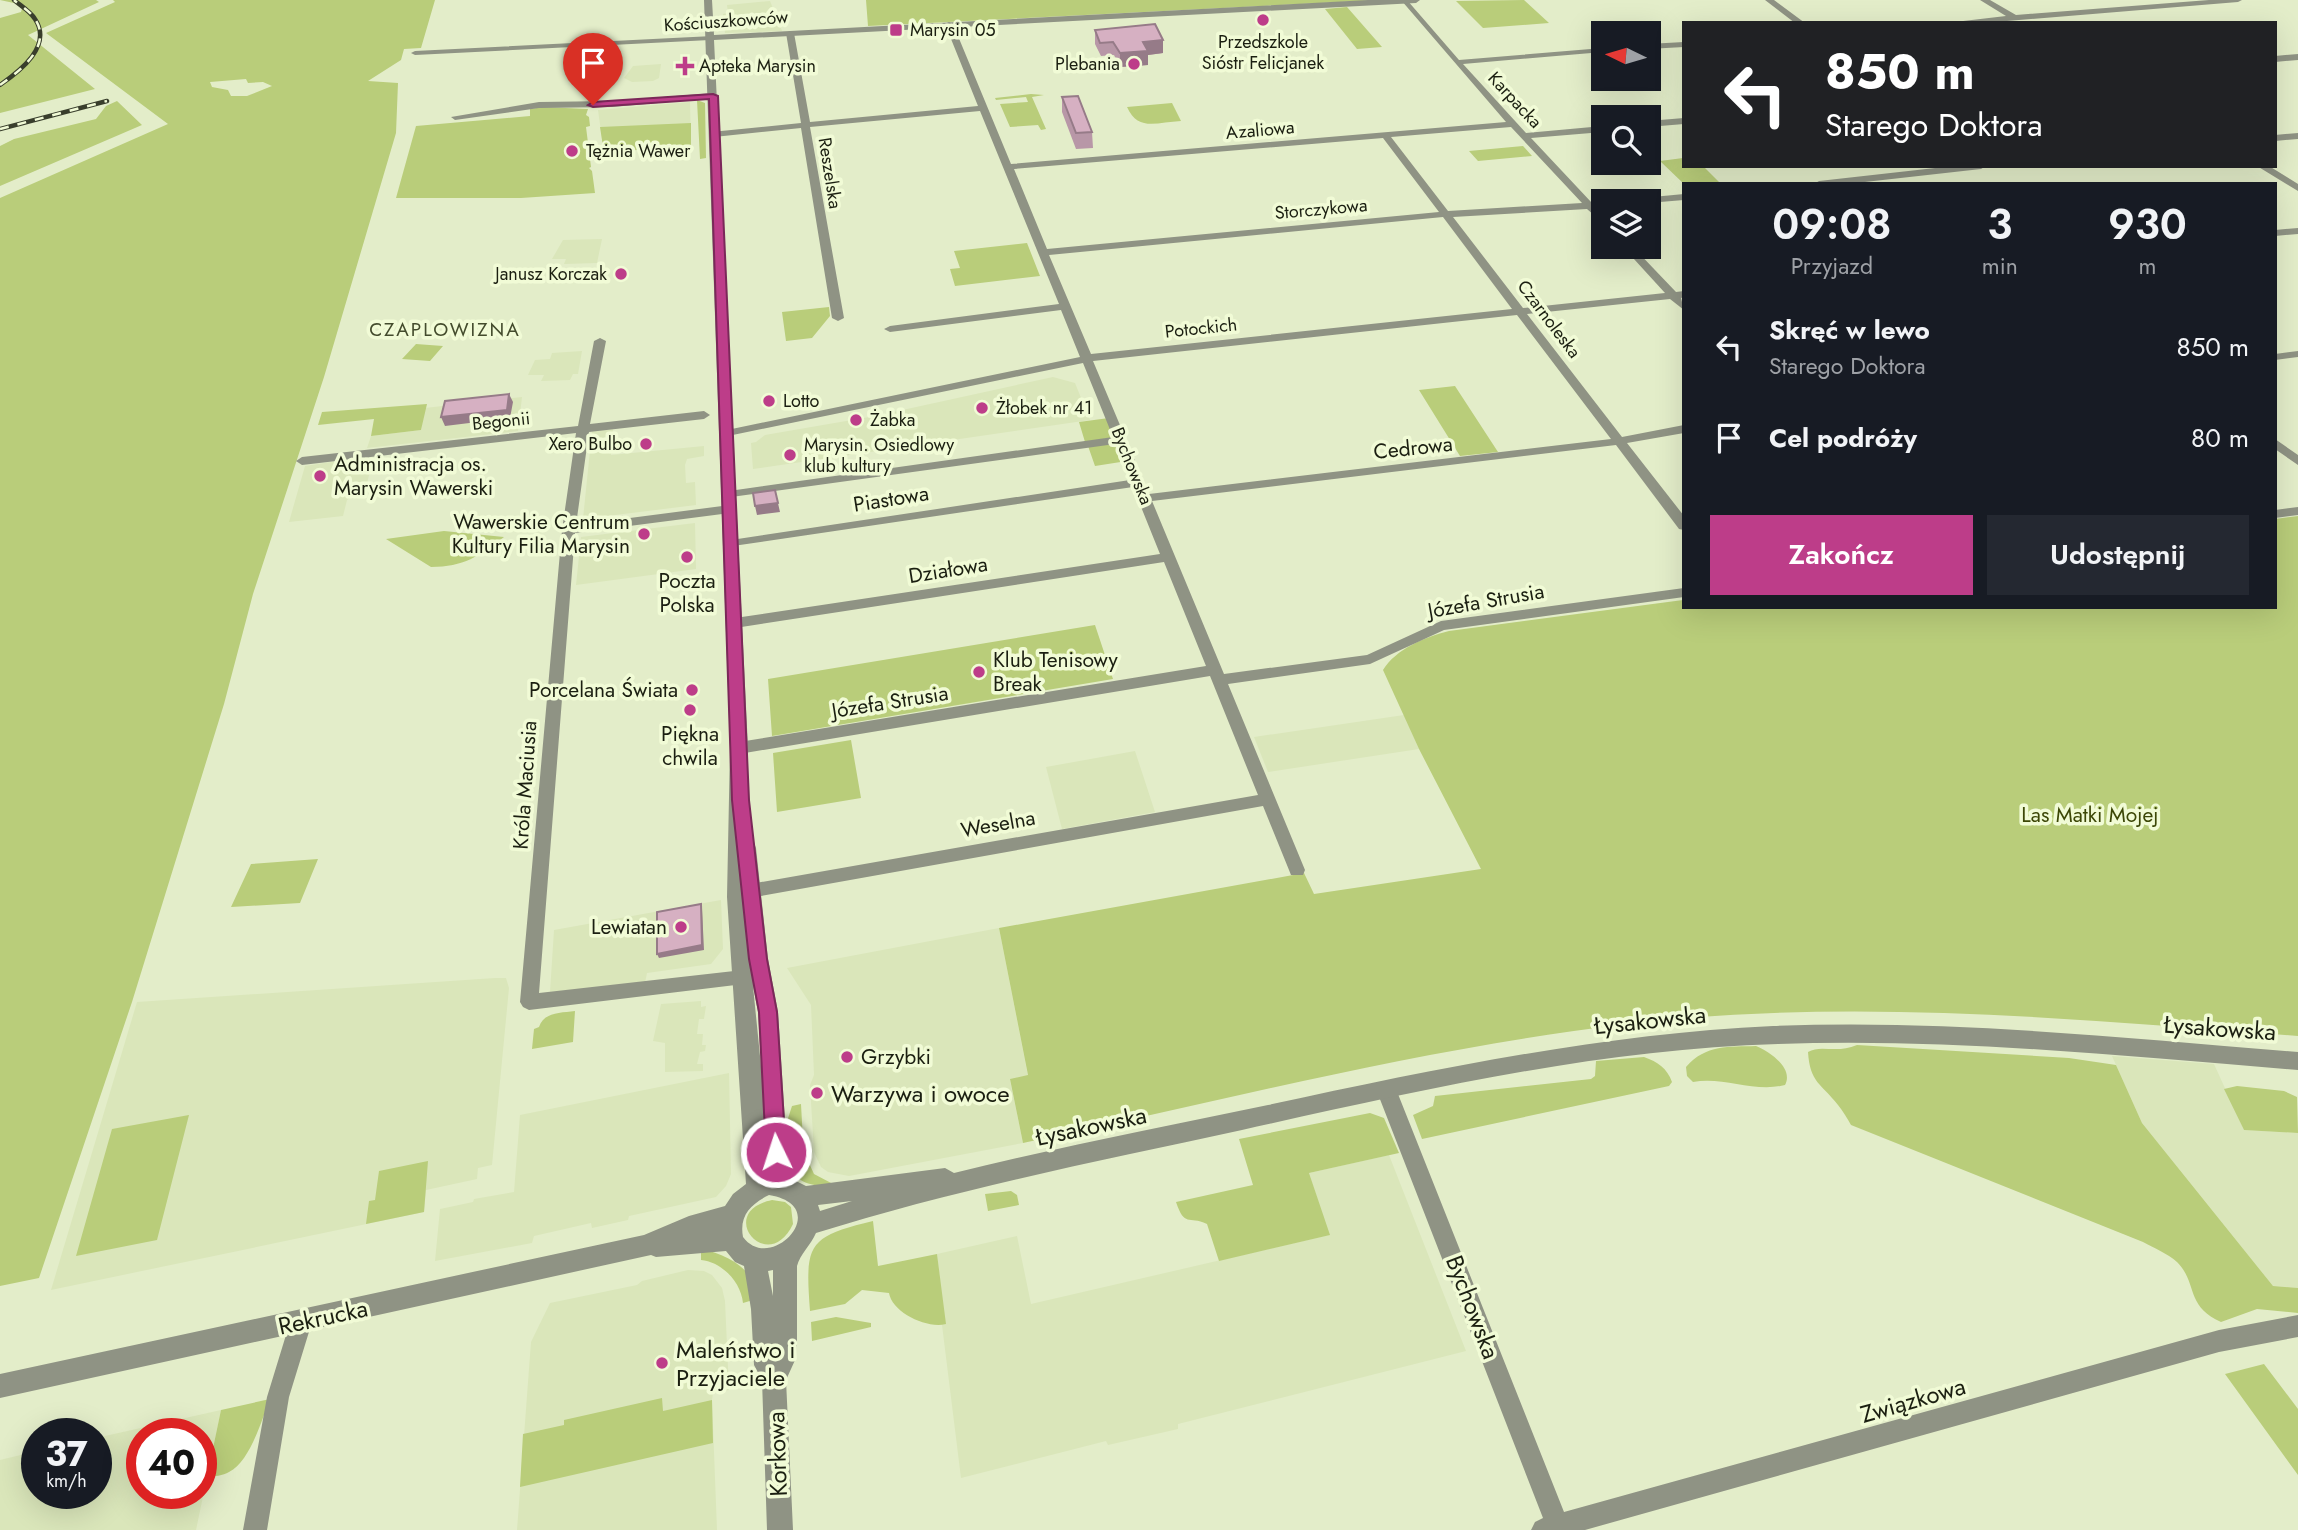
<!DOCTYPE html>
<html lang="pl">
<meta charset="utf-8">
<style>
:root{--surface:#171b24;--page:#242831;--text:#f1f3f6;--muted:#9ea1a6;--accent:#bd3d89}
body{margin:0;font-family:Jost,sans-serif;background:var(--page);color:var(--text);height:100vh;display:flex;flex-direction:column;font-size:26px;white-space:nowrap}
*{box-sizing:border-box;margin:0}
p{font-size:23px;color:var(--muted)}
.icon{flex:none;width:38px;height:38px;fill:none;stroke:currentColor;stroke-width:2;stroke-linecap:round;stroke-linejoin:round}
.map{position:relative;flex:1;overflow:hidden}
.sheet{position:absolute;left:1682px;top:182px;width:595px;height:427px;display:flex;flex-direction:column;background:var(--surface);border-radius:0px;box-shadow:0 7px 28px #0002}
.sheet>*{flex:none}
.guide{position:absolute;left:1682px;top:21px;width:595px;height:147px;border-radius:0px;box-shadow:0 7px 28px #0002;background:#202124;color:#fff;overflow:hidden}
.needle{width:46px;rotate:275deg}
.buttons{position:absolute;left:1591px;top:21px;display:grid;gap:14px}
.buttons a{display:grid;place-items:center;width:70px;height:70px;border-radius:0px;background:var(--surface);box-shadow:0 7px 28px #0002;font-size:35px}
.speed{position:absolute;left:21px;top:1418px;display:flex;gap:14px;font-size:35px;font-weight:700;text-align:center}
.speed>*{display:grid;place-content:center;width:91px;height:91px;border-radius:50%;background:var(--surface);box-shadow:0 7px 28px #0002;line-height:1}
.speed small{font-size:18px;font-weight:400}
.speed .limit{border:10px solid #d22;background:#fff;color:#111}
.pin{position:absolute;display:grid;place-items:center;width:60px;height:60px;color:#fff;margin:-72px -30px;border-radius:50% 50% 50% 0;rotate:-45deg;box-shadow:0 0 7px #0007}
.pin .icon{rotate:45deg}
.me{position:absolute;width:77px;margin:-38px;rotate:356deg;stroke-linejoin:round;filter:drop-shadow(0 0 5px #0008)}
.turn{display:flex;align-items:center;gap:24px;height:147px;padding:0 28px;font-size:32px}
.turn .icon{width:91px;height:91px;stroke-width:2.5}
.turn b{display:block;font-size:49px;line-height:60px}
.eta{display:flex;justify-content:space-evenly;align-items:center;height:119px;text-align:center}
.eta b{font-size:42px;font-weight:600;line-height:49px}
.cta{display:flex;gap:14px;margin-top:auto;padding:14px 28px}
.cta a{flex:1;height:80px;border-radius:0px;background:var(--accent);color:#fff;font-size:28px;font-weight:600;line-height:80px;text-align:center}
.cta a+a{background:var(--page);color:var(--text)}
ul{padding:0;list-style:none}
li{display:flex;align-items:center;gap:21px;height:91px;padding:0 28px}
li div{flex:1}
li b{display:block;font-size:26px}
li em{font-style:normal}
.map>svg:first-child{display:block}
.built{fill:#dae6ba;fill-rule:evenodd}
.green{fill:#b9cd7a;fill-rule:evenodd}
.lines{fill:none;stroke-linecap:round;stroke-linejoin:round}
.minor{fill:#8f9384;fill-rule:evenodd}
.tertiary{fill:#8f9384;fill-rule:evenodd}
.rail-casing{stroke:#393e2c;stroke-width:4.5}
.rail{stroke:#f1fbd6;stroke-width:2.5;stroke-dasharray:9;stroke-linecap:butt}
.wall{fill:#b897a7}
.shaded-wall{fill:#967b88}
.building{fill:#d6b0c2;stroke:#967b88;stroke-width:2}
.route{fill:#bd3d89;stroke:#7b2859;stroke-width:2}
.poi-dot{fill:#bd3d89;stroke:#f1fbd6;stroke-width:2.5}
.labels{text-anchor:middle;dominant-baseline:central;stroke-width:7;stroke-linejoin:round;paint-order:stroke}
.far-street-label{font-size:18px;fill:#1b1f11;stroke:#f1fbd6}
.far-poi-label{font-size:18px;fill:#1b1f11;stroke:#f1fbd6;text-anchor:start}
.far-neighbourhood-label{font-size:19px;letter-spacing:2px;fill:#444c2d;stroke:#f1fbd6}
.street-label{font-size:21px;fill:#1b1f11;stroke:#f1fbd6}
.poi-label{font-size:21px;fill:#1b1f11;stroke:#f1fbd6;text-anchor:start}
.park-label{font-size:21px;fill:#3c4706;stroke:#f1fbd6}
.near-street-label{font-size:24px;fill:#1b1f11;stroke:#f1fbd6}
.near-poi-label{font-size:24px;fill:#1b1f11;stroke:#f1fbd6;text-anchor:start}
</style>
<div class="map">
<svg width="2298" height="1530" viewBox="0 0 2298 1530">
<rect width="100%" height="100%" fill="#e3edc9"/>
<path class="built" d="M770 1 782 31 725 33 723 14 728 13 727 5Z
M661 64 659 78 653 81 632 82 624 78 633 66Z
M690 102 691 145 604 153 598 110Z
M602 239 597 263 564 264 566 259H552L563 240Z
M582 351 578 374H573L570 380 541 381 544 375H528L535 360 550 359 552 353Z
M1053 377 1075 383 1090 420 753 469 751 443 756 442 765 435 875 416Z
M522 397 518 431 367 448 371 436 421 430 425 408Z
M613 429 611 455 704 446V456L687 459 685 465 686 483 695 482 696 505 583 519 592 431Z
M350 459 373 460 366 487 347 500 343 516 289 522 305 466Z
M695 523 696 569 576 585 581 537Z
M1404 715 1419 749 1268 772 1254 737Z
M1135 751 1155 812 1062 829 1046 767Z
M721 900 723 949 711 964 647 973 645 983 550 992 554 930Z
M999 928 1028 1076 1010 1080 1023 1143 849 1176 828 1172 821 1167 814 1152 810 1085 814 1075 811 1005 787 968Z
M495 978H506L509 988 492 1165 478 1168 477 1179 426 1190 424 1212 51 1290 137 1002Z
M701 1001V1007L706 1006 704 1019H699L697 1034H703L702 1045H706L705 1051 700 1052 697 1064H703V1071L665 1072V1043L653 1041 661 1004Z
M2112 1056 2214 1064 2244 1130 2298 1133V1288L2273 1286 2142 1123Z
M729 1073 731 1174 726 1186 716 1197 629 1216 628 1220 592 1228 591 1223 534 1236 532 1243 435 1261 440 1209 473 1202 474 1199 514 1192 520 1115Z
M1389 1155 1466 1351 1178 1424V1429L1108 1445 1106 1441 961 1478 942 1325 945 1324 937 1254 1017 1236 1031 1304 1329 1235 1309 1173Z
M688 1270 704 1271 712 1275 722 1288 725 1301 729 1390 713 1393 712 1400 717 1530H517L531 1342 550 1303 637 1285 642 1281Z
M221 1410 196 1530H0V1460L37 1451V1493H96V1438ZM142 1433H201V1493H142Z"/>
<path class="green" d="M0 0H96L99 2 28 35 95 89 0 113V18L21 12 23 5Z
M113 0H435L421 48 404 49 401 60 368 81 398 83 396 133 324 377 253 594 224 704 132 1002 39 1278 0 1286V198L168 124 46 33 115 2ZM246 79 248 83 263 82 272 86 247 96H231L228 90 212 87 210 82Z
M866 0H1380L868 26Z
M1524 0 1549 23 1483 28 1456 1Z
M1347 7 1382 47 1357 49 1325 9Z
M1031 94 1044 95 1032 97 1046 129 1041 130 1038 125 1010 127 1000 104 1028 102 1026 97 996 100 995 98Z
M697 100 705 103 706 158 700 159Z
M117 101 142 125 0 186V146L14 139 96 119 106 106Z
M1172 103 1181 121C1157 122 1138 132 1127 107Z
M543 107 588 109 586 115 589 117 590 126 586 127 591 167 589 168 592 171 595 193 521 198H396L416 126 530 116V109Z
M691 123V145L604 153 600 127Z
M1523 146 1532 156 1478 161 1469 151Z
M1683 158 1684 166H1703L1721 184H1684L1660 161Z
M1027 243 1040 276 955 286 950 269 960 268 954 251Z
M829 307 830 316 812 338 786 341 782 312Z
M416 344 443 346 430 361 402 359Z
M1455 386 1498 452 1460 456 1419 390Z
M427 404 421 430 371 436 374 419 318 425 322 412Z
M1109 418 1115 433 1110 438 1085 442 1079 422Z
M1115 442 1127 461 1095 466 1088 446Z
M2298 516V1036C2073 1019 1845 997 1620 1025 1420 1049 1220 1101 1023 1143L1010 1079 1028 1075 999 928 1304 873 1314 894 1481 869 1419 749 1383 670C1396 649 1425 637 1449 631L1683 600 1684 607H2275V519Z
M444 531 504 537C479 556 464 567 431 567L386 539Z
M1095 625 1113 679 772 736 768 679Z
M851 740 861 798 777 812 773 753Z
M318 859 300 903 231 907 251 864Z
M575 1011 573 1042 532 1049 534 1029 539 1027C544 1012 560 1013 575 1011Z
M1857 1045 2069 1058 2116 1065 2142 1123 2273 1286 2298 1288V1313L2257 1309 2221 1322C2185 1306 2198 1283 2177 1262 2168 1254 2154 1248 2143 1242L1851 1125C1847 1118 1843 1111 1838 1105 1821 1083 1810 1083 1808 1052 1821 1044 1836 1054 1857 1045Z
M1756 1046C1770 1052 1794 1068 1785 1085 1754 1093 1723 1076 1693 1082L1687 1076 1686 1067C1706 1044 1729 1047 1756 1046Z
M1644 1057C1658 1062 1667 1068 1672 1082L1669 1086 1422 1139 1413 1115 1433 1106 1435 1096 1591 1079 1595 1076 1596 1061Z
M2237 1086 2284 1091 2297 1097 2298 1133 2244 1130 2224 1089Z
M801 1104 803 1141 783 1144 782 1137 792 1106Z
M1370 1113 1384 1118 1399 1153 1309 1173 1330 1235 1219 1261 1207 1224C1188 1215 1185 1228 1176 1202L1253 1185 1239 1139Z
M189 1115 157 1240 76 1256 112 1129Z
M804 1152 814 1174 833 1184C809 1189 791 1180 784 1156Z
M428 1161 424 1212 366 1224 369 1201 375 1200 379 1171Z
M1011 1191 1017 1195 1019 1205 988 1211 985 1194Z
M772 1200 785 1202 791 1207 793 1224C768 1277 714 1212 772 1200Z
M873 1221 878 1266 937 1254 946 1324C926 1329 892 1312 889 1293L862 1290 845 1304 810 1311C805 1244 807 1237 873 1221Z
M701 1249C715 1251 744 1263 749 1277 752 1284 752 1293 753 1300L743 1303C741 1282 722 1262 701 1260Z
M836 1317 871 1323V1327L812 1341 811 1322Z
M2264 1364 2298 1409V1475L2225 1374Z
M662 1398 663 1411 712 1400 713 1443 520 1487 523 1434 564 1425V1420Z
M270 1399C262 1419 250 1462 229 1472 223 1476 214 1476 207 1477L221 1410Z"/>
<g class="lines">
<path class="minor" d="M1401 0H1407L1459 60 1603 48V52L1463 64 1526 133 1603 126V132L1531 138 1592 203 1603 202V208H1598L1603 214V223L1587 209 1453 217 1523 308 1665 293 1623 247H1633L1676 292 1684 291V297L1681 298 1684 310 1670 299 1527 314 1622 437 1684 425V433L1627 443 1684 516V530L1679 529 1616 445 1152 501 1224 674 1367 655 1441 621 1684 588V597L1444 630 1370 664 1228 684 1305 870 1303 875H1291L1289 870 1263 806 739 900 733 898 730 893 733 888 739 886 1258 795 1210 676 739 754 733 752 731 748 739 742 1206 666 1164 562 735 628 730 626 728 623 730 620 735 618 1160 554 1133 487 726 547 724 544 731 540 1130 480 1115 444 724 498V492L729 491 1113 437 1083 363 723 437V431L727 430 1080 357 1061 310 890 332 884 329 890 326 1059 304 980 111 810 127 844 318 838 321 832 318 801 128 714 137 711 136V132L801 123 786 33 790 31 794 33 810 122 978 106 945 24 949 22 953 24 1011 164 1506 122ZM1511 127 1582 203 1448 211 1391 137ZM1383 138 1439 212 1047 249 1014 169ZM1443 217 1512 309 1091 354 1049 255ZM1517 315 1611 439 1149 494 1093 361Z
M1765 0H1774L1805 23H1795Z
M1980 0H1990L2016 15 2209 0H2242L2238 2 1983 23H1946L2006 16Z
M713 36V40H710L415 55 411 53 415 51Z
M1684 42V47L1648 49V44Z
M2298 54V60L2275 62V56Z
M713 93 717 96 716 98 612 107 539 108 455 120 451 117 539 102 612 101Z
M1684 118V124L1648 127V121Z
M2298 133V139L2275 141V135Z
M1953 166H1986L1981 169 1847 184H1814L1819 181Z
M2257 166H2269L2298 184V191Z
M1684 194V200L1648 203V201H1637L1642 198Z
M2298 228V234L2275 236V230Z
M600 338 606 341 590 424 704 411 710 415 704 419 589 432 576 525 730 505 737 509 730 513 575 533 539 993 752 969 758 971 761 976 758 981 752 983 529 1010 523 1007 520 1002 562 530 576 433 302 465 296 461 302 457 578 426 594 341Z
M2298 351V357L2275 360V354Z
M2275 439 2298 455V465L2275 449Z
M2298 507V515L2275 518V510Z
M1386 1081 1393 1083 1396 1089 1564 1512 2219 1330 2298 1315V1337L2219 1352 1585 1530H1531L1535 1522 1543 1518 1376 1089 1379 1083Z
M301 1311 309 1314 312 1322 289 1397 267 1530H243L267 1397 290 1322 293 1314Z"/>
<path class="tertiary" d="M704 0H712L714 35 1368 0H1420L1416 3 714 40 748 748 746 841 754 843 756 848 768 959 778 1012 787 1152 792 1179 806 1186 945 1168 954 1173C1058 1147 1163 1127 1268 1105 1435 1069 1602 1034 1773 1026 1948 1019 2124 1038 2298 1052V1070C2125 1056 1952 1038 1778 1044 1597 1049 1418 1091 1242 1130 1099 1161 956 1189 816 1233 811 1245 800 1254 797 1266V1345L796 1358 786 1380 793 1530H767L762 1380 754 1365 751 1309 744 1266 735 1262 726 1251 656 1257 651 1255 0 1398V1374L644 1235 689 1216 725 1206 733 1194 746 1184 727 897 730 748ZM753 986 758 1012 761 1066ZM769 1195C835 1206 771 1275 743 1237 739 1215 751 1204 769 1195ZM852 1201 820 1211 818 1205ZM773 1270V1296L768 1271Z"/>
<g class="rail-casing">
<path id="rail" d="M0 85C20 71 53 46 35 19 30 11 21 6 14 0
M0 129 107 101"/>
</g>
<use href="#rail" class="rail"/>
</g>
<path class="wall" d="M1095 30 1163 40V53L1148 55V65L1120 67 1114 55 1101 56 1095 44Z
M1062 97 1092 132 1093 148 1076 149 1062 112Z"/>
<path class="shaded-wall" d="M1163 40V53L1148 55V65L1120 67V53L1143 42Z
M509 394 513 402 510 418 445 426 441 417Z
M775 490 780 512 757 515 755 506Z
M701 904 702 909 704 950 659 958 657 954Z"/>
<path class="building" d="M1155 24 1163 40 1143 42 1148 51 1120 53 1113 42 1100 43 1095 30Z
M1078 96 1092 132 1076 133 1062 97Z
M509 394 507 410 441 417 445 401Z
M775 490 778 503 755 506 753 493Z
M701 904 702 945 657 954V912Z"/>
<path class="route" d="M713 94 718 96 749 800 767 959 777 1012 786 1152 783 1158 776 1161 769 1158 766 1152 759 1012 749 959 732 800 709 99 593 107 588 105 593 102Z"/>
<g class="poi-dot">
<circle cx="1263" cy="20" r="7"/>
<rect x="889" y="23" width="14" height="14" rx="3.5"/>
<circle cx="1134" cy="64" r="7"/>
<path d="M681.5 55.5h7v7h7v7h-7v7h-7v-7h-7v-7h7z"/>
<circle cx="572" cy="151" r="7"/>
<circle cx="621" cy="274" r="7"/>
<circle cx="769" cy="401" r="7"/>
<circle cx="982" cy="408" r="7"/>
<circle cx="856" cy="420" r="7"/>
<circle cx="646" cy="444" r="7"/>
<circle cx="790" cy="455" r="7"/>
<circle cx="320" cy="476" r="7"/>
<circle cx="644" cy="534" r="7"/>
<circle cx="687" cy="557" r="7"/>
<circle cx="979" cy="672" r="7"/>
<circle cx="692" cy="690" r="7"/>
<circle cx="690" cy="710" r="7"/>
<circle cx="681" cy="927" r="7"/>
<circle cx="847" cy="1057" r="7"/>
<circle cx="817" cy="1093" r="7"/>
<circle cx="662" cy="1363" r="7"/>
</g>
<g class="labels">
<g class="far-street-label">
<text transform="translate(726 21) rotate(-4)">Kościuszkowców</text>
<text transform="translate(1515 100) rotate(47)">Karpacka</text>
<text transform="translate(1260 130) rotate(-5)">Azaliowa</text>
<text transform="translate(830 173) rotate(81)">Reszelska</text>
<text transform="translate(1321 209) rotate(-5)">Storczykowa</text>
<text transform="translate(1549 319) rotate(53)">Czarnoleska</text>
<text transform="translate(1201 328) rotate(-6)">Potockich</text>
<text transform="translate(501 421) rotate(-6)">Begonii</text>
<text transform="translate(1132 466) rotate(68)">Bychowska</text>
</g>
<g class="far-poi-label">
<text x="910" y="30">Marysin 05</text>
<text x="1263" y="42" text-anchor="middle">Przedszkole<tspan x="1263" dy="21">Sióstr Felicjanek</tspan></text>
<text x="1120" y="64" text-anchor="end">Plebania</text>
<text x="699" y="66">Apteka Marysin</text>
<text x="586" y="151">Tężnia Wawer</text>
<text x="607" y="274" text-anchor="end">Janusz Korczak</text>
<text x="783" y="401">Lotto</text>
<text x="996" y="408">Żłobek nr 41</text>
<text x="870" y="420">Żabka</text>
<text x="632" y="444" text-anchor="end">Xero Bulbo</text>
<text x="804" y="445">Marysin. Osiedlowy<tspan x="804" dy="21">klub kultury</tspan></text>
</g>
<g class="far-neighbourhood-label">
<text x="445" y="329">CZAPLOWIZNA</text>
</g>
<g class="street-label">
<text transform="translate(1413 448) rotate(-6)">Cedrowa</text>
<text transform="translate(891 499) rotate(-9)">Piastowa</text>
<text transform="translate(948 570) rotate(-9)">Działowa</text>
<text transform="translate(1486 601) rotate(-10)">Józefa Strusia</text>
<text transform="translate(890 702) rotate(-9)">Józefa Strusia</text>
<text transform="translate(525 785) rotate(-86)">Króla Maciusia</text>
<text transform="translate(998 824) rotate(-10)">Weselna</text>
</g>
<g class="poi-label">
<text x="334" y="464">Administracja os.<tspan x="334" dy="24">Marysin Wawerski</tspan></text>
<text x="630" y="522" text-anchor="end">Wawerskie Centrum<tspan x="630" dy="24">Kultury Filia Marysin</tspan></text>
<text x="687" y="581" text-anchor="middle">Poczta<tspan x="687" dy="24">Polska</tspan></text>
<text x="993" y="660">Klub Tenisowy<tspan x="993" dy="24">Break</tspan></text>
<text x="678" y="690" text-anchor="end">Porcelana Świata</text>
<text x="690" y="734" text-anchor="middle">Piękna<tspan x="690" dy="24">chwila</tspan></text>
<text x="667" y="927" text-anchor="end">Lewiatan</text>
<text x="861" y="1057">Grzybki</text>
</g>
<g class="park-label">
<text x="2090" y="815">Las Matki Mojej</text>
</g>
<g class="near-street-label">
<text transform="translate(1650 1020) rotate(-6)">Łysakowska</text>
<text transform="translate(2220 1028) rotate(4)">Łysakowska</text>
<text transform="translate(1091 1126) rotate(-12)">Łysakowska</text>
<text transform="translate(1473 1307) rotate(69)">Bychowska</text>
<text transform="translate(323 1317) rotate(-12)">Rekrucka</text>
<text transform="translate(1913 1400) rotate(-16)">Związkowa</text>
<text transform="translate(777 1454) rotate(-92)">Korkowa</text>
</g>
<g class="near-poi-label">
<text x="831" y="1093">Warzywa i owoce</text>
<text x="676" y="1349">Maleństwo i<tspan x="676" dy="28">Przyjaciele</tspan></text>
</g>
</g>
</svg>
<div class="buttons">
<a><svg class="needle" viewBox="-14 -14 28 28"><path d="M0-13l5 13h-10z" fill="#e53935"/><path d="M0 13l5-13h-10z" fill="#9ea1a6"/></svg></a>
<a><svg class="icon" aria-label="search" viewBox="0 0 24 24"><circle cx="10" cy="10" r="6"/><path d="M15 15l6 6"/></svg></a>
<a><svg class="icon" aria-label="layers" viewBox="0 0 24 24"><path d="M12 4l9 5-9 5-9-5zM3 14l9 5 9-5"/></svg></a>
</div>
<div class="speed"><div>37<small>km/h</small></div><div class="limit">40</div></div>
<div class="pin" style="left:593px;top:105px;background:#d93025"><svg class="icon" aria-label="arrive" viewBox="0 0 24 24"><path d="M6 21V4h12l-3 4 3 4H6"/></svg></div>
<svg class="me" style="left:776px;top:1152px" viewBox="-20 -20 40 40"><circle r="17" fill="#bd3d89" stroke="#fff" stroke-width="3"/><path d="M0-11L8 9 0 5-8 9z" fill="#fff"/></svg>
<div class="guide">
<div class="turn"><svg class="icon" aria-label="left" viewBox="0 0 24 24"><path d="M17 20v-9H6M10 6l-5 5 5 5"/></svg><div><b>850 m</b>Starego Doktora</div></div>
</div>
<section class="sheet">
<div class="eta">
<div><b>09:08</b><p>Przyjazd</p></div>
<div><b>3</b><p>min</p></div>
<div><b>930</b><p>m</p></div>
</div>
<ul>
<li><svg class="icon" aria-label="left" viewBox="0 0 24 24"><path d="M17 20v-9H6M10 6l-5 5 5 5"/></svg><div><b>Skręć w lewo</b><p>Starego Doktora</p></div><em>850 m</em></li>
<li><svg class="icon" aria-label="arrive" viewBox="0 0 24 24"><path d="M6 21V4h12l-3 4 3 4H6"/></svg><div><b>Cel podróży</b></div><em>80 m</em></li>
</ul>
<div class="cta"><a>Zakończ</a><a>Udostępnij</a></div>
</section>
</div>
